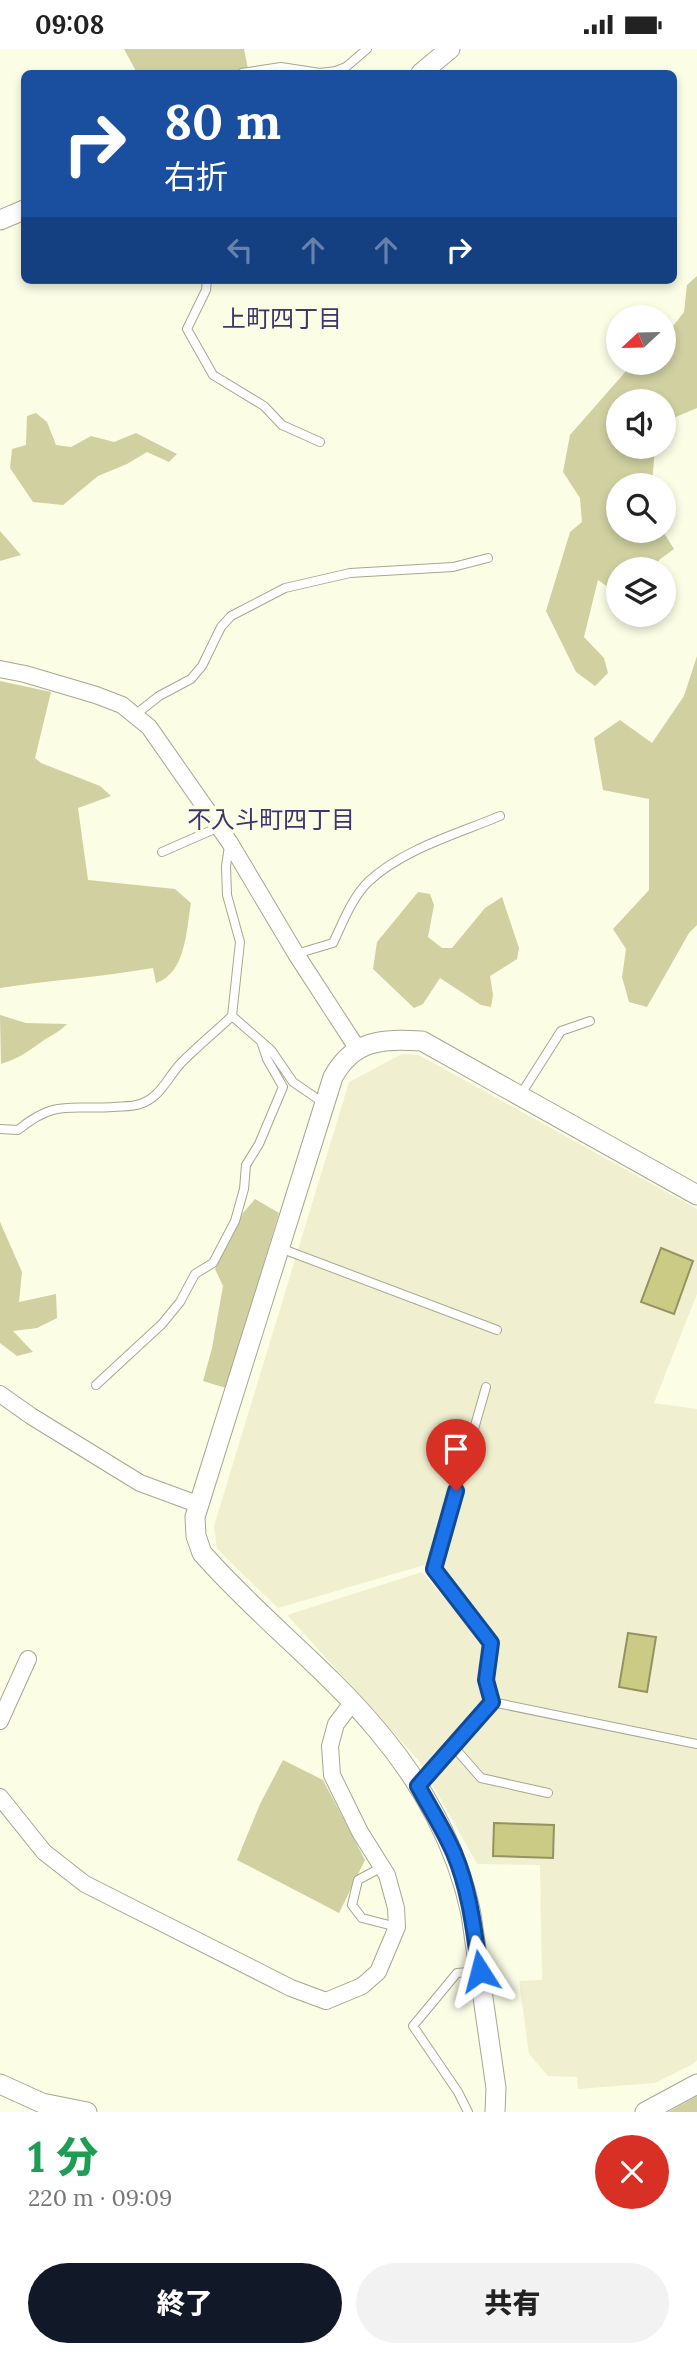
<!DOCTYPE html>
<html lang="ja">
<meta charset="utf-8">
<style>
:root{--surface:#fff;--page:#f2f2f2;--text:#222;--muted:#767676;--accent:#111827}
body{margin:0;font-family:Lora,"Noto Sans JP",serif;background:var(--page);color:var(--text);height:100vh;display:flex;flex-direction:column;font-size:26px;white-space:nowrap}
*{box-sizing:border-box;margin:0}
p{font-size:23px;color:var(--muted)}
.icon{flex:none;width:38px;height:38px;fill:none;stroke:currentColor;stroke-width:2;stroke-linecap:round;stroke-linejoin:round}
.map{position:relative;height:2063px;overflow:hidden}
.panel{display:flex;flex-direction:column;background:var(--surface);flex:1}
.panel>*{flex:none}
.guide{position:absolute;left:21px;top:21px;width:656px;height:214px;border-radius:10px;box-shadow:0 4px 10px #0003;background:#1a4fa0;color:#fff;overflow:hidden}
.needle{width:46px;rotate:248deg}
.fabs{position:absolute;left:606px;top:256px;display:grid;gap:14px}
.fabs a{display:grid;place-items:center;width:70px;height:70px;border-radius:50%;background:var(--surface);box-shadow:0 4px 10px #0003;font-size:35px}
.pin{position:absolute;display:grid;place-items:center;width:60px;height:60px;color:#fff;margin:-72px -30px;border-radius:50% 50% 50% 0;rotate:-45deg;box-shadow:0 0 7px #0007}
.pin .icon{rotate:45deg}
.me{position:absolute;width:77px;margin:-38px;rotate:351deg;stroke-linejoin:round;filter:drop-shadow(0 0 5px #0008)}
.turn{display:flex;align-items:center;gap:24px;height:147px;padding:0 28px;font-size:32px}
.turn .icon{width:91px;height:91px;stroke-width:2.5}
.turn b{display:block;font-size:49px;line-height:60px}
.lanes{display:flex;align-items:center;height:66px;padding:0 28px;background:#0003;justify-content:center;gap:35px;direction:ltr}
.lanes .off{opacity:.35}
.round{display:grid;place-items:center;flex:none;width:74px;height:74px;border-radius:37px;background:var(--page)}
.headline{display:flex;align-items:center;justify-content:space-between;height:119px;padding:0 28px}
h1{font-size:42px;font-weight:800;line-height:52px;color:#1e9e55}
.cta{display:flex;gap:14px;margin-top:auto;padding:14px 28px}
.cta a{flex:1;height:80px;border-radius:42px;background:var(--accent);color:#fff;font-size:28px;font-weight:800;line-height:80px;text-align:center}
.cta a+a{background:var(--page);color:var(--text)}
.status{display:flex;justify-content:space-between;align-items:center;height:49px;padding:0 35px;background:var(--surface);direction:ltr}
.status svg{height:19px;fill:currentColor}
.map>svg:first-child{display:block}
.built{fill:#f0f0d1}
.green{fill:#d0d0a1}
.water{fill:#cbcb86;stroke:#939360;stroke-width:2}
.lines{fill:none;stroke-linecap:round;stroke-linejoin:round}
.service-casing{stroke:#a7a791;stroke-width:10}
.minor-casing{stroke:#a7a791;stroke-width:18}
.tertiary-casing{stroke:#a7a791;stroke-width:21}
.service{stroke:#fff;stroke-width:8}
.minor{stroke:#fff;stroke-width:16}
.tertiary{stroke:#fff;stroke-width:19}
.route-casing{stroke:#114b97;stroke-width:18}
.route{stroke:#1a73e8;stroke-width:12}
.labels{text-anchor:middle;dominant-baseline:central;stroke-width:7;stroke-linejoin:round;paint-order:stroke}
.neighbourhood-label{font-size:24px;fill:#3e3470;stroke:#fcfde5}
</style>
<div class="status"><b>09:08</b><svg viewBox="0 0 49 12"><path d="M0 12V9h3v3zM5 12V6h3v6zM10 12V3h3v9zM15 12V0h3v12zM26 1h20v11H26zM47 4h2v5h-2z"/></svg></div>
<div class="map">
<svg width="697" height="2063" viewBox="0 0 697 2063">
<rect width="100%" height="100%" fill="#fcfde5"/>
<path class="built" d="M402 1005 419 1006 697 1160V1245L654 1354 697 1360V2011L693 2015 655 2034 578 2040 577 2028 548 2027 529 2005 519 1932 542 1931 540 1816 477 1815 420 1713 287 1566 422 1523 484 1595V1638L492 1612 485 1585 428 1515 278 1559 217 1500 214 1477 349 1033Z"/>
<path class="green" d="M124 0H244L248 20 230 24H137Z
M697 227V359L678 367 663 377V352H618V397H655L652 436H618V481H662L674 500 659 511 655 520H618V545L598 531 584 588 604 609 608 624 595 637 576 623 546 562 570 483 582 473 580 449 563 423 570 386 627 321 638 322 645 313H663V290L684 263 687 236Z
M36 364 47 373 56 396 71 398 91 387 114 393 136 384 177 405 169 413 147 403 127 415 98 427 63 456 33 453 10 419 12 400 26 396 27 367Z
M0 482 21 506 0 512Z
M697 607V876L689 884 647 958 629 953 622 928 626 900 613 880 649 841V750L603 741 594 689 620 671 652 694 684 647Z
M0 632 51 643 35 709 41 714 100 737 111 747 78 759 88 831 175 840 191 854C186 882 186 924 156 934L153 919C102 928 51 931 0 939Z
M418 843 430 845 434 856 428 888 442 899H452L485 859 502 848 519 899 517 910 490 927 493 946 491 958 481 956 440 929 423 955 414 959 373 920 377 893Z
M0 966 26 974 67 975C59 984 49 987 40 994 26 1004 17 1010 1 1015Z
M255 1150 279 1164 226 1339 203 1332 212 1299 223 1237 215 1220 243 1164Z
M0 1173 22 1223 19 1253 56 1245 57 1269 37 1279 13 1282 33 1303 17 1307 0 1294Z
M283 1711 323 1731 365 1811 339 1864 237 1811 260 1755Z
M697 2047V2063H668Z"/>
<path class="water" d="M661 1199 693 1212 674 1265 641 1253Z
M628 1584 656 1588 647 1643 619 1638Z
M494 1774 554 1776 553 1809 493 1807Z"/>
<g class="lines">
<g class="service-casing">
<path id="service" d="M242 24 281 18 320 24 336 22 346 18 367 0
M207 231 206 241 187 280 213 326 264 357 282 376 320 393
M135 666 159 647 191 630 202 617 221 578 231 567 285 539 350 524 453 518 488 509
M229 797 226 817 227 846 240 893 232 967 271 1001 293 1033 325 1055
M162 803 219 778
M296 905 333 894C343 873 352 849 368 833 403 800 457 785 500 767
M521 1045 561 982 590 972
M0 1080 18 1081C56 1050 70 1061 113 1058 122 1057 132 1058 140 1055 160 1049 167 1029 181 1014 197 998 215 983 232 967
M280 1199 497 1281
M96 1336 162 1275 180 1253 195 1225 213 1214 235 1172 244 1140 246 1116 259 1095 283 1038 267 1010 261 992
M486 1338 434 1520 491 1594 486 1631 492 1653
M453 1697 481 1729 548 1744
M418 1737 492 1653 697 1695
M382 1818 358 1831 352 1856 362 1869 397 1878
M468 2063 458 2043 413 1977 457 1924 480 1922"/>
</g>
<g class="minor-casing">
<path id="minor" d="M0 620 25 625 96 646 122 656 149 678 230 794 296 905 357 999
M0 1345 31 1367 140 1434 200 1456
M0 1672 28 1610
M0 1748 44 1803 85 1835 291 1939 326 1952 362 1937 378 1923 397 1878 396 1859 387 1826 360 1783 332 1726 330 1697 336 1675 352 1654"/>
</g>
<g class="tertiary-casing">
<path id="tertiary" d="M421 24 450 0
M0 171 24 161
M0 2035 42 2054 87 2063
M495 2063 496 2039 471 1865C457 1797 422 1734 378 1682 325 1618 257 1567 202 1504L196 1487 195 1468 333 1028C354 990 382 990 422 992L697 1146
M645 2063 697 2035"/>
</g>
<use href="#service" class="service"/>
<use href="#minor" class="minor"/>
<use href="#tertiary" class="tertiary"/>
</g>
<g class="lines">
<g class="route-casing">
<path id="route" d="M456 1442 434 1520 491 1594 486 1631 492 1653 418 1737C430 1759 444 1781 454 1804 470 1842 474 1882 480 1922"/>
</g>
<use href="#route" class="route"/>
</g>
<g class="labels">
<g class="neighbourhood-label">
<text x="282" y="269">上町四丁目</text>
<text x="271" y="770">不入斗町四丁目</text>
</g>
</g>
</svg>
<div class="fabs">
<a><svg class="needle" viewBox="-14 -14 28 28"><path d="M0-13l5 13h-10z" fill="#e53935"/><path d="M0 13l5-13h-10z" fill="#767676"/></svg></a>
<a><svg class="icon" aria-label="sound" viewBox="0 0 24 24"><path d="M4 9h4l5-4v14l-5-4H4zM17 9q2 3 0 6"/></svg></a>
<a><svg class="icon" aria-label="search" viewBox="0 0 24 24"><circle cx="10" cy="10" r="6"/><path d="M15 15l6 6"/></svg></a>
<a><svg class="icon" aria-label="layers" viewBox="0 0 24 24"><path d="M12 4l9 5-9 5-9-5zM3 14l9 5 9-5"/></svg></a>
</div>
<div class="pin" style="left:456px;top:1442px;background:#d93025"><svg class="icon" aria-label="arrive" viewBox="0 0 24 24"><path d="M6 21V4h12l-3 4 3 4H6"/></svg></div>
<svg class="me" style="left:480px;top:1922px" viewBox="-20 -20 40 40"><path d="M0-17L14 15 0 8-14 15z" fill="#1a73e8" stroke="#fff" stroke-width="4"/></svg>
<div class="guide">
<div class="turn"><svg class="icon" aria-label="right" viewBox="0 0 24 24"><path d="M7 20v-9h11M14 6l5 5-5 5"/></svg><div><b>80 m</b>右折</div></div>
<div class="lanes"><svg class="icon off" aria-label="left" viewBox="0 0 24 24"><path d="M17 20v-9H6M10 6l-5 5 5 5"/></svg><svg class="icon off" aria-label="ahead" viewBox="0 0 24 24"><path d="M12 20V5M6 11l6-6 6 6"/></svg><svg class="icon off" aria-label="ahead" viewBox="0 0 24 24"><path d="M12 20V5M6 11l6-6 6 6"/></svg><svg class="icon" aria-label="right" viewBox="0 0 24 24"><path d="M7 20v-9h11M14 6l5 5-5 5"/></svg></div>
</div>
</div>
<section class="panel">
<div class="headline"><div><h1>1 分</h1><p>220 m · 09:09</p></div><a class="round" style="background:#d93025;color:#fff"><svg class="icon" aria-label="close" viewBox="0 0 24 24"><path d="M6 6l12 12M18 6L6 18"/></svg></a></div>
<div class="cta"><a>終了</a><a>共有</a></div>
</section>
